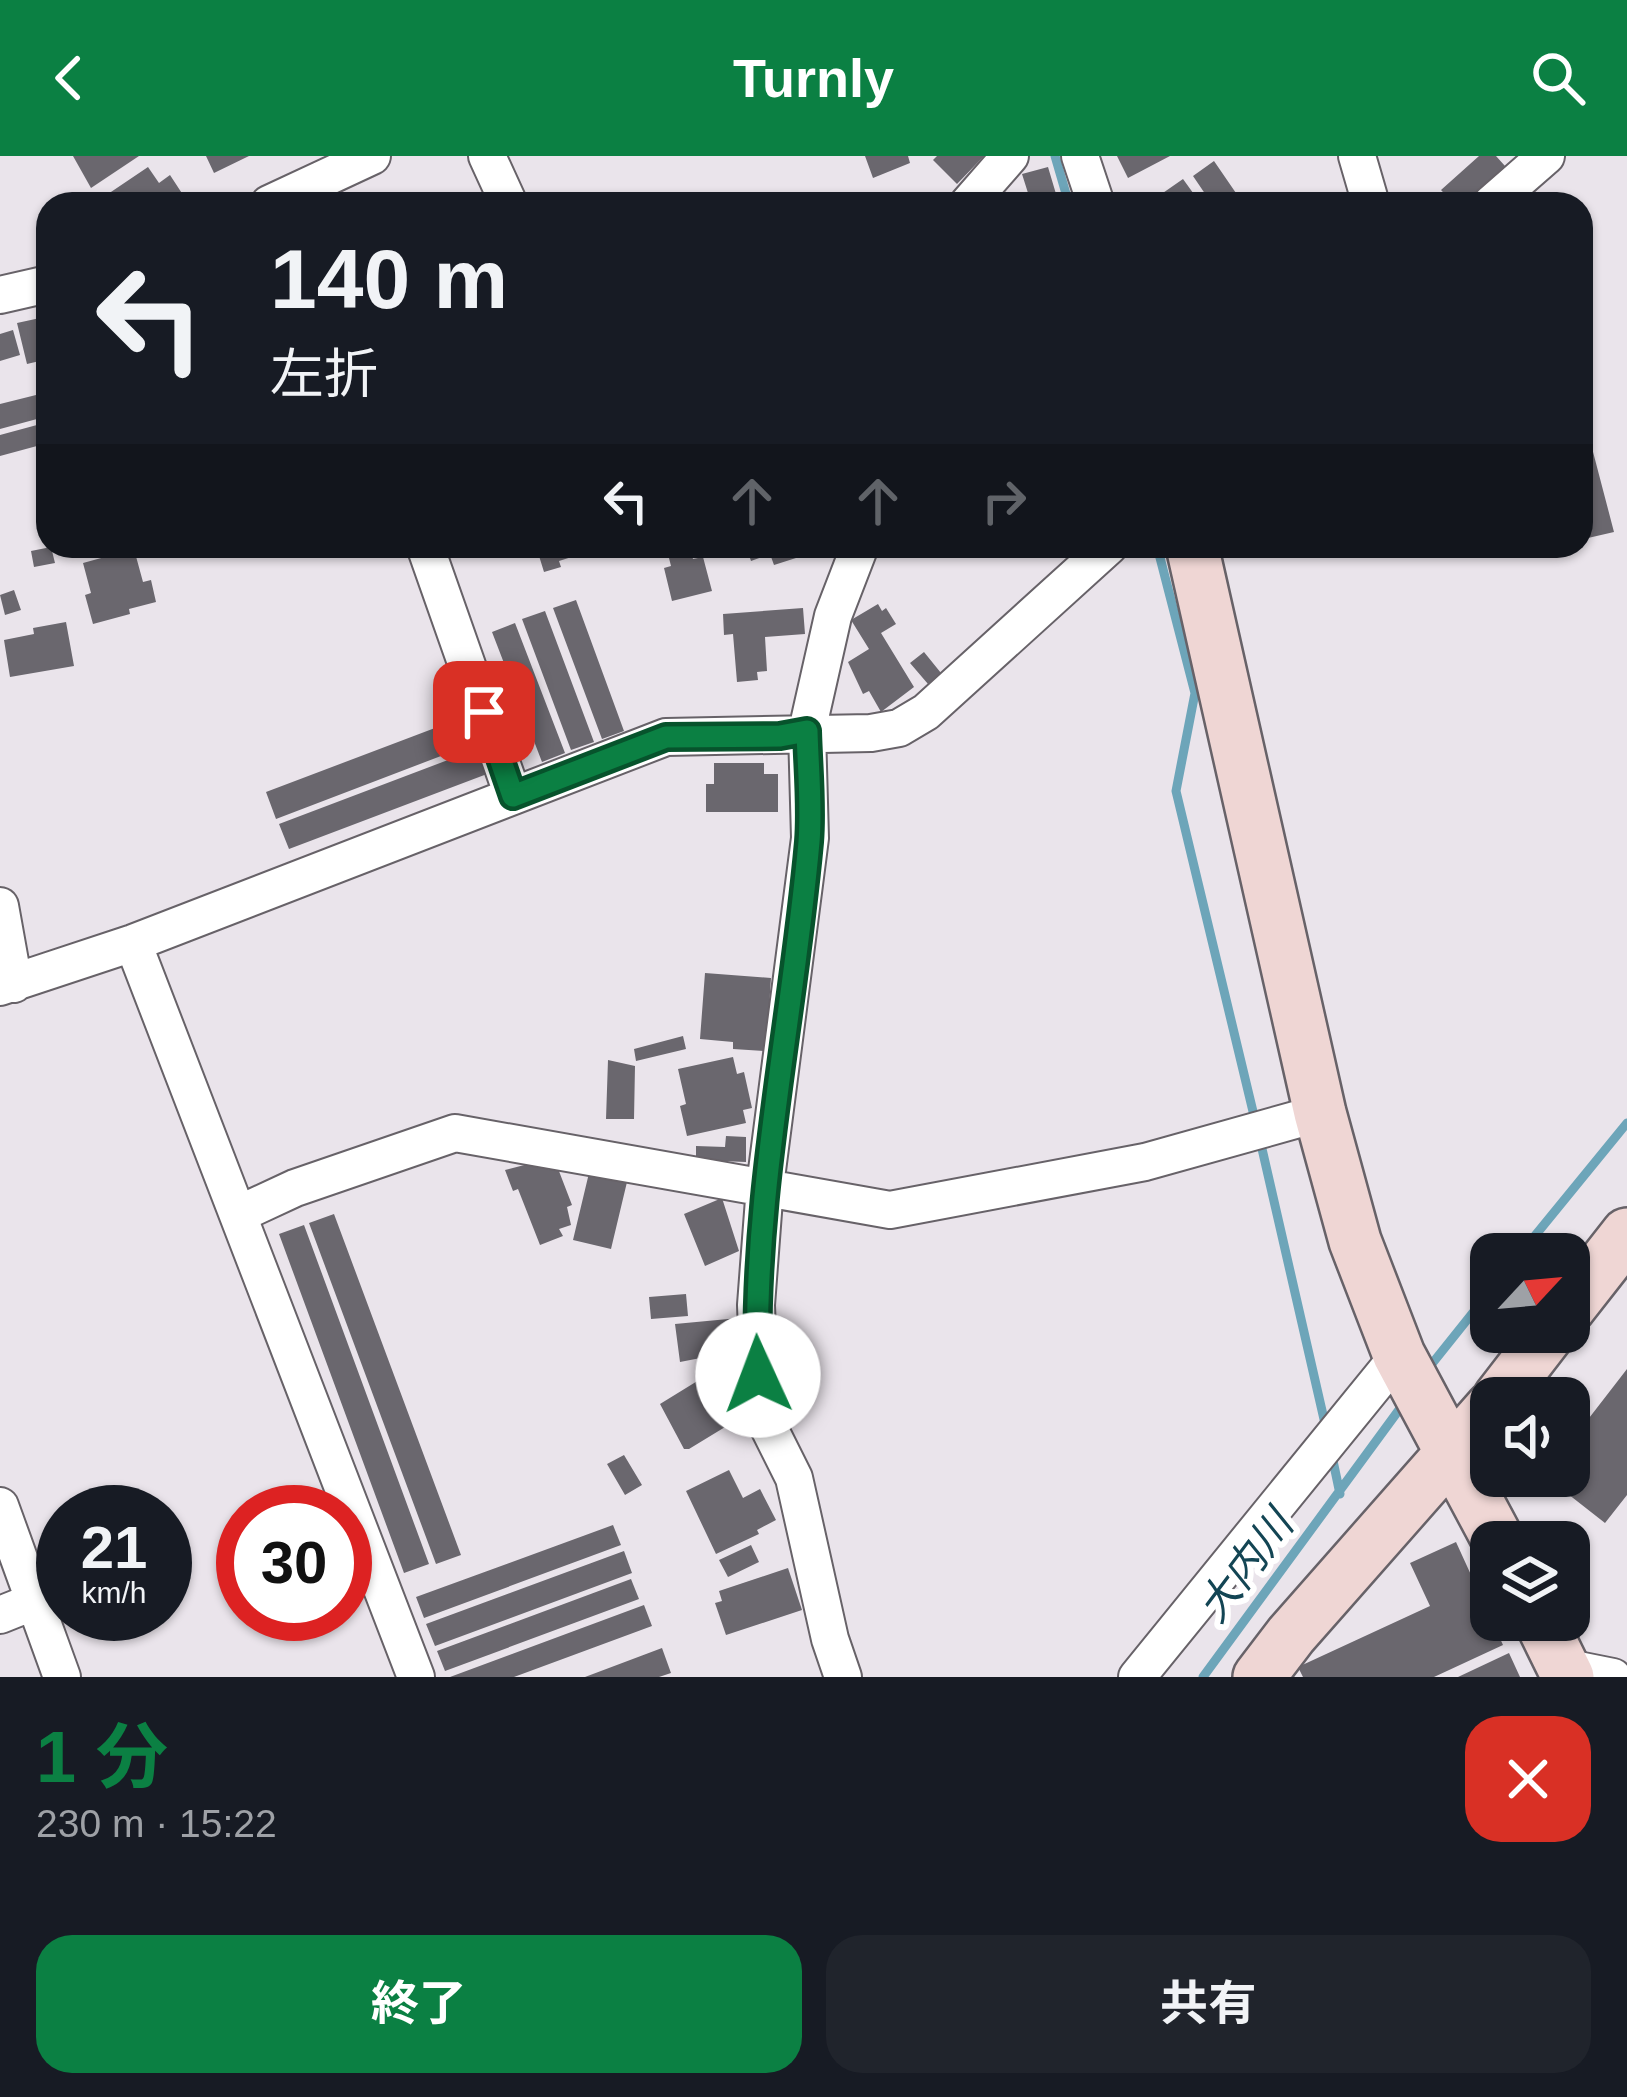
<!DOCTYPE html>
<html lang="ja">
<meta charset="utf-8">
<style>
:root{--surface:#171b24;--page:#20242c;--text:#f1f3f6;--muted:#9ea1a6;--accent:#0b8043}
body{margin:0;font-family:Arial,"Noto Sans JP",sans-serif;background:var(--page);color:var(--text);height:100vh;display:flex;flex-direction:column;font-size:45px;white-space:nowrap}
*{box-sizing:border-box;margin:0}
p{font-size:39px;color:var(--muted)}
.icon{flex:none;width:66px;height:66px;fill:none;stroke:currentColor;stroke-width:2;stroke-linecap:round;stroke-linejoin:round}
.map{position:relative;height:1521px;overflow:hidden}
.sheet{display:flex;flex-direction:column;background:var(--surface);flex:1}
.sheet>*{flex:none}
.guide{position:absolute;left:36px;top:36px;width:1557px;height:366px;border-radius:36px;box-shadow:0 3px 9px #0004;background:#171b24;color:var(--text);overflow:hidden}
.needle{width:78px;rotate:64deg}
.buttons{position:absolute;left:1470px;top:1077px;display:grid;gap:24px}
.buttons a{display:grid;place-items:center;width:120px;height:120px;border-radius:24px;background:var(--surface);box-shadow:0 3px 9px #0004;font-size:60px}
.speed{position:absolute;left:36px;top:1329px;display:flex;gap:24px;font-size:60px;font-weight:700;text-align:center}
.speed>*{display:grid;place-content:center;width:156px;height:156px;border-radius:50%;background:var(--surface);box-shadow:0 3px 9px #0004;line-height:1}
.speed small{font-size:30px;font-weight:400}
.speed .limit{border:18px solid #d22;background:#fff;color:#111}
.pin{position:absolute;display:grid;place-items:center;width:102px;height:102px;color:#fff;margin:-51px;border-radius:24px;box-shadow:0 6px 18px #0006}
.me{position:absolute;width:132px;margin:-66px;rotate:358deg;stroke-linejoin:round;filter:drop-shadow(0 0 9px #0008)}
.turn{display:flex;align-items:center;gap:42px;height:252px;padding:0 36px;font-size:54px}
.turn .icon{width:156px;height:156px;stroke-width:2.5}
.turn b{display:block;font-size:84px;line-height:102px}
.lanes{display:flex;align-items:center;height:114px;padding:0 36px;background:#0003;justify-content:center;gap:60px;direction:ltr}
.lanes .off{opacity:.35}
.round{display:grid;place-items:center;flex:none;width:126px;height:126px;border-radius:36px;background:var(--page)}
.headline{display:flex;align-items:center;justify-content:space-between;height:204px;padding:0 36px}
h1{font-size:72px;font-weight:700;line-height:90px;color:var(--accent)}
.cta{display:flex;gap:24px;margin-top:auto;padding:24px 36px}
.cta a{flex:1;height:138px;border-radius:36px;background:var(--accent);color:#fff;font-size:48px;font-weight:700;line-height:138px;text-align:center}
.cta a+a{background:var(--page);color:var(--text)}
header{display:flex;justify-content:space-between;align-items:center;height:156px;padding:0 36px;background:var(--accent);color:#fff;font-size:54px;font-weight:700}
.map>svg:first-child{display:block}
.lines{fill:none;stroke-linecap:round;stroke-linejoin:round}
.stream{stroke:#6da5b9;stroke-width:9}
.building{fill:#6a676e}
.street-casing{stroke:#676268;stroke-width:40}
.secondary-casing{stroke:#676268;stroke-width:56}
.street{stroke:#fff;stroke-width:36}
.secondary{stroke:#efd6d4;stroke-width:51}
.route-casing{stroke:#07532c;stroke-width:30}
.route{stroke:#0b8043;stroke-width:21}
.labels{text-anchor:middle;dominant-baseline:central;stroke-width:12;stroke-linejoin:round;paint-order:stroke}
.water-label{font-size:42px;font-style:italic;fill:#134554;stroke:#fff}
</style>
<header><svg class="icon" aria-label="back" viewBox="0 0 24 24"><path d="M15 5l-7 7 7 7"/></svg>Turnly<svg class="icon" aria-label="search" viewBox="0 0 24 24"><circle cx="10" cy="10" r="6"/><path d="M15 15l6 6"/></svg></header>
<div class="map">
<svg width="1627" height="1521" viewBox="0 0 1627 1521">
<rect width="100%" height="100%" fill="#eae4eb"/>
<g class="lines">
<path class="stream" d="M1055 0 1069 48
M1157 390 1195 537 1176 635 1256 968
M1260 984 1326 1272
M1520 1098 1627 967
M1427 1214 1491 1134
M1332 1300 1340 1338
M1203 1521 1404 1247"/>
</g>
<path class="building" d="M73 0H139L91 32Z
M206 0H249L214 17Z
M865 0H908L910 7 873 22Z
M937 0H984L957 28 933 4Z
M1117 0H1170L1128 22Z
M1479 0H1496L1505 10 1463 48H1454L1441 34Z
M1214 5 1238 40 1227 48H1212L1193 20Z
M148 11 159 27 170 19 187 45 111 48 105 40Z
M1048 11 1059 48H1024L1021 39 1028 37 1022 18Z
M1183 23 1201 48H1147Z
M40 162 48 203 27 208 17 167Z
M13 174 20 199 0 205V178Z
M48 236V260L0 273V248Z
M1581 250 1614 376 1588 382 1581 353Z
M48 266V287L0 300V279Z
M536 390H602L603 391 559 405 561 411 544 416Z
M666 390H690L693 403 703 401 712 435 672 445 664 412 671 410Z
M746 390H806V391L794 395 796 402 774 409 770 398 751 405Z
M51 391 55 407 34 411 31 395Z
M134 393 143 426 151 424 156 446 129 453 130 458 93 468 85 439 91 437 83 407Z
M14 434 21 454 5 459 0 439Z
M576 444 624 575 602 583 553 452Z
M878 448 882 455 886 452 896 468 881 477 914 531 881 556 869 535 863 538 848 506 869 493 851 464Z
M803 452 805 478 765 481 767 515 757 516 758 524 737 526 733 478 724 479 723 458Z
M545 455 594 586 571 594 522 463Z
M66 466 74 510 10 521 4 484 34 478 33 472Z
M515 467 565 597 542 606 492 476Z
M924 496 941 517 928 528 910 507Z
M464 561 475 587 276 663 266 636Z
M477 593 487 618 289 693 279 668Z
M714 607H764V618H778V656H706V628H714Z
M705 817 771 822 766 895 733 893V886L700 883Z
M683 880 686 893 636 905 634 893Z
M733 901 737 918 744 916 752 952 743 954 746 967 687 980 680 950 686 948 678 913Z
M608 904 635 910 634 963H606Z
M726 980 746 981V1006L696 1004V990L725 991Z
M536 1006H545L549 1014 557 1010 572 1049 567 1051 571 1069 559 1073 563 1080 540 1089 518 1033 513 1035 505 1014Z
M589 1017 627 1026 611 1093 573 1084Z
M722 1042 739 1095 705 1110 684 1058Z
M334 1058 461 1399 436 1408 309 1067Z
M304 1069 429 1408 404 1417 279 1078Z
M686 1138 688 1160 651 1163 649 1141Z
M739 1162 740 1177 719 1179 721 1198 680 1206 675 1168Z
M737 1206 738 1230 711 1232 709 1209Z
M1627 1213V1339L1605 1367 1545 1320H1569V1288Z
M699 1224 730 1268 689 1293H684L660 1248Z
M624 1299 642 1329 625 1339 607 1308Z
M729 1314 743 1342 760 1333 776 1364 757 1374 759 1378 716 1398 686 1335Z
M613 1369 621 1389 424 1462 416 1441Z
M1456 1386 1503 1489 1434 1521H1303L1298 1511 1430 1450 1410 1407Z
M751 1389 759 1406 728 1421 719 1404Z
M624 1395 632 1417 435 1490 426 1468Z
M788 1412 802 1454 726 1479 715 1447 722 1445 719 1435Z
M631 1423 639 1443 445 1515 437 1495Z
M644 1449 652 1470 514 1521H450Z
M662 1492 671 1517 659 1521H585Z
M1509 1497 1520 1521H1458Z"/>
<g class="lines">
<g class="street-casing">
<path id="street" d="M487 0 509 48
M1080 0 1096 48
M1357 0 1371 48
M269 48 372 0
M968 48 1010 0
M1491 48 1546 0
M0 139 48 128
M425 390 513 640
M0 750 14 828
M133 787 416 1521
M0 831 133 787 666 581 871 577 899 572 926 556 1109 390
M239 1058 295 1032 455 977 890 1054 1145 1006 1320 957
M0 1350 62 1521
M0 1459 35 1445
M1563 1511 1613 1521
M843 1521 830 1483 794 1322 760 1254 756 1149 765 1030 810 682 807 575 833 460 860 390
M1137 1521 1399 1199"/>
</g>
<g class="secondary-casing">
<path id="secondary" d="M1192 390 1320 957 1355 1085 1399 1199 1499 1386
M1569 1152 1627 1078
M1499 1242 1550 1176
M1540 1464 1568 1521
M1259 1521 1291 1479 1491 1252"/>
</g>
<use href="#street" class="street"/>
<use href="#secondary" class="secondary"/>
</g>
<g class="lines">
<g class="route-casing">
<path id="route" d="M484 556 513 640 666 581 780 580 807 575C808 612 812 650 809 686 793 865 752 1039 758 1219"/>
</g>
<use href="#route" class="route"/>
</g>
<g class="labels">
<g class="water-label">
<text transform="translate(1245 1410) rotate(-53)">大内川</text>
</g>
</g>
</svg>
<div class="buttons">
<a><svg class="needle" viewBox="-14 -14 28 28"><path d="M0-13l5 13h-10z" fill="#e53935"/><path d="M0 13l5-13h-10z" fill="#9ea1a6"/></svg></a>
<a><svg class="icon" aria-label="sound" viewBox="0 0 24 24"><path d="M4 9h4l5-4v14l-5-4H4zM17 9q2 3 0 6"/></svg></a>
<a><svg class="icon" aria-label="layers" viewBox="0 0 24 24"><path d="M12 4l9 5-9 5-9-5zM3 14l9 5 9-5"/></svg></a>
</div>
<div class="speed"><div>21<small>km/h</small></div><div class="limit">30</div></div>
<div class="pin" style="left:484px;top:556px;background:#d93025"><svg class="icon" aria-label="arrive" viewBox="0 0 24 24"><path d="M6 21V4h12l-3 4 3 4H6"/></svg></div>
<svg class="me" style="left:758px;top:1219px" viewBox="-20 -20 40 40"><circle r="19" fill="#fff"/><path d="M0-13L10 11 0 6-10 11z" fill="#0b8043"/></svg>
<div class="guide">
<div class="turn"><svg class="icon" aria-label="left" viewBox="0 0 24 24"><path d="M17 20v-9H6M10 6l-5 5 5 5"/></svg><div><b>140 m</b>左折</div></div>
<div class="lanes"><svg class="icon" aria-label="left" viewBox="0 0 24 24"><path d="M17 20v-9H6M10 6l-5 5 5 5"/></svg><svg class="icon off" aria-label="ahead" viewBox="0 0 24 24"><path d="M12 20V5M6 11l6-6 6 6"/></svg><svg class="icon off" aria-label="ahead" viewBox="0 0 24 24"><path d="M12 20V5M6 11l6-6 6 6"/></svg><svg class="icon off" aria-label="right" viewBox="0 0 24 24"><path d="M7 20v-9h11M14 6l5 5-5 5"/></svg></div>
</div>
</div>
<section class="sheet">
<div class="headline"><div><h1>1 分</h1><p>230 m · 15:22</p></div><a class="round" style="background:#d93025;color:#fff"><svg class="icon" aria-label="close" viewBox="0 0 24 24"><path d="M6 6l12 12M18 6L6 18"/></svg></a></div>
<div class="cta"><a>終了</a><a>共有</a></div>
</section>
